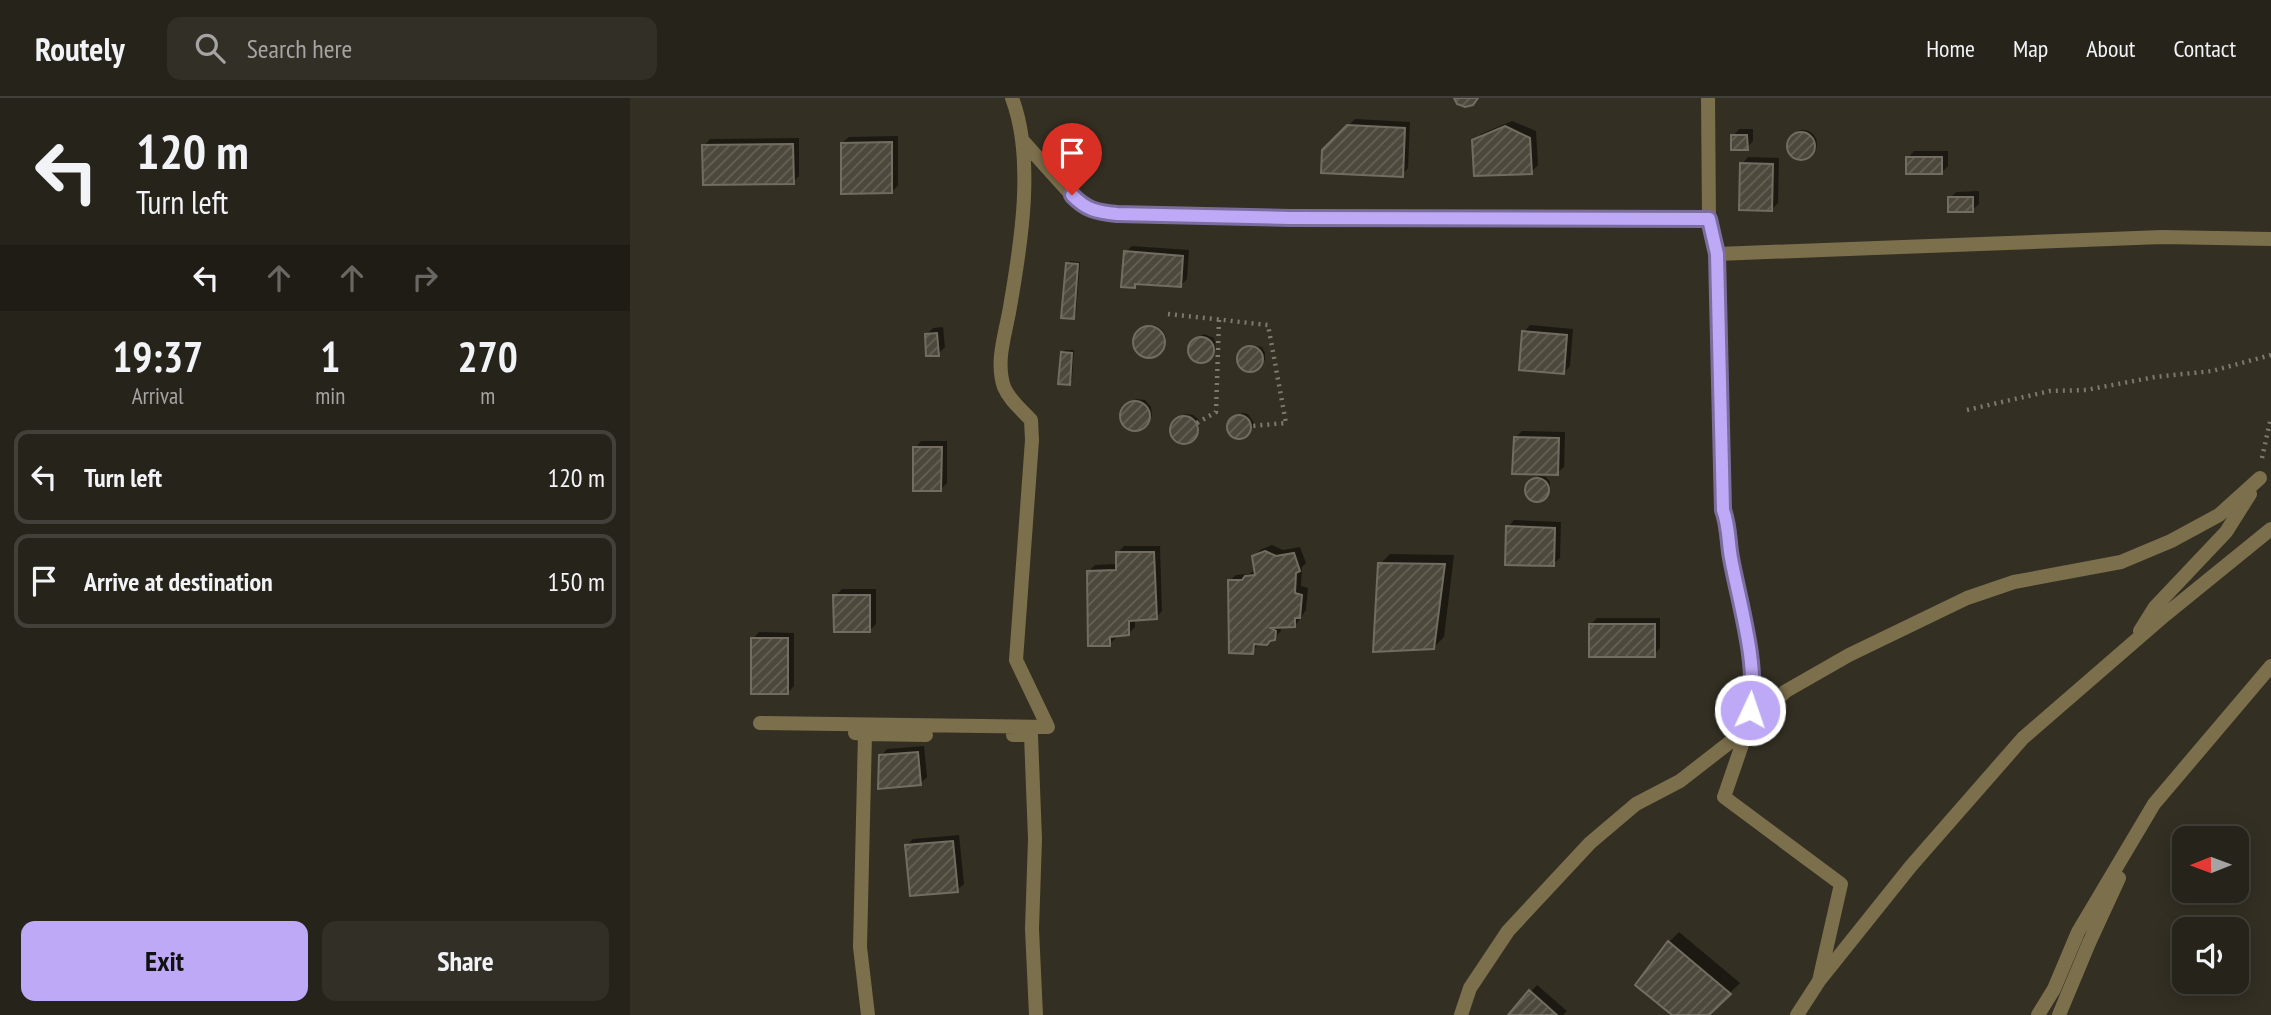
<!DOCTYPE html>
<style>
:root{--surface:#26231a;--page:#322f27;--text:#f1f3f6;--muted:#a4a4a2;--line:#424039;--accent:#bda9f5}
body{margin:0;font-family:"PT Sans Narrow",sans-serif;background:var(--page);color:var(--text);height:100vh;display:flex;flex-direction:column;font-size:26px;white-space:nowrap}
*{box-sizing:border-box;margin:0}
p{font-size:23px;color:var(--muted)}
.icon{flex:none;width:38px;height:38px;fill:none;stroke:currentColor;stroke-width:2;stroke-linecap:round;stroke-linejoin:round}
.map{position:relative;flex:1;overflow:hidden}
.drawer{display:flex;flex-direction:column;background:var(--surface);width:630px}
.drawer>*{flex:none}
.banner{background:#26231a;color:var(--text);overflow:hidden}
.needle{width:46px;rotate:269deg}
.tools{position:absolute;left:1542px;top:728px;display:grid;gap:14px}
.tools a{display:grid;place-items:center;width:77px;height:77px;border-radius:14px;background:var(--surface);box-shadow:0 4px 18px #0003,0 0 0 2px var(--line);font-size:35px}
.pin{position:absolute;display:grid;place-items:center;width:60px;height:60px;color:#fff;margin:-72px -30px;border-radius:50% 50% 50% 0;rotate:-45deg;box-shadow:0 0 7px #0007}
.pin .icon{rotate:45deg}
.me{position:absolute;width:77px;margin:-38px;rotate:3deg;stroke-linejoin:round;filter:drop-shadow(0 0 5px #0008)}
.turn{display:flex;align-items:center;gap:24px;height:147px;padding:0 21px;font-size:32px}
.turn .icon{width:91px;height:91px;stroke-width:2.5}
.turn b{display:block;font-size:49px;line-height:60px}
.lanes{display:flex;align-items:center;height:66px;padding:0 21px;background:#0003;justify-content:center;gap:35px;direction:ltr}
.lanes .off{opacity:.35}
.eta{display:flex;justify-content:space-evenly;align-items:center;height:119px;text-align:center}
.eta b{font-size:42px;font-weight:600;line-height:49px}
.button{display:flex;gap:14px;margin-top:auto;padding:14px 21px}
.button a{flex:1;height:80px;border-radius:14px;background:var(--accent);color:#111;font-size:28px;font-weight:600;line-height:80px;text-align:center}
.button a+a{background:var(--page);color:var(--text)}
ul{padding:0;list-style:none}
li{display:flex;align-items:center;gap:21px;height:94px;margin:0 14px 10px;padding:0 7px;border:4px solid var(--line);border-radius:14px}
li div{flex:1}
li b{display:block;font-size:26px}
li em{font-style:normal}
header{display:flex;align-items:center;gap:42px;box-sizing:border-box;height:98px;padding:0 35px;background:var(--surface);border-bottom:2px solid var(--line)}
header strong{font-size:33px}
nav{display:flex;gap:38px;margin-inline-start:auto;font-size:24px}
.search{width:490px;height:63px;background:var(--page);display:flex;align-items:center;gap:18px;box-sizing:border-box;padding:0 24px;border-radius:14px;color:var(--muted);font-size:26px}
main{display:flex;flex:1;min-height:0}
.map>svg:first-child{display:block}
.shadow{fill:#0007}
.building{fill:url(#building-hatch);stroke:#726d60;stroke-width:2}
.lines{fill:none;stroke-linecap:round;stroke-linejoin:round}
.path{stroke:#7c796f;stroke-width:4.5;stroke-dasharray:2 5;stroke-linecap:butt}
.minor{stroke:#7c6f4c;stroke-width:14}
.route-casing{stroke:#7b6e9f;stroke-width:18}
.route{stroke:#bda9f5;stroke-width:12}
</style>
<header>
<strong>Routely</strong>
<div class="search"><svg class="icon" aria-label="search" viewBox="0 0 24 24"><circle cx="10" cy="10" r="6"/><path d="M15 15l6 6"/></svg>Search here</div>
<nav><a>Home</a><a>Map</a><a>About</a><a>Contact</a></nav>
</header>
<main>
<section class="drawer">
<div class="banner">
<div class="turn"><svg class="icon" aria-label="left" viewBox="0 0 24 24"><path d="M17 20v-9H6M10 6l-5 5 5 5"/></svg><div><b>120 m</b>Turn left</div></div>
<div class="lanes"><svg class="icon" aria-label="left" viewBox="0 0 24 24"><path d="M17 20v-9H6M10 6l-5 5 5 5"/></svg><svg class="icon off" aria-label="ahead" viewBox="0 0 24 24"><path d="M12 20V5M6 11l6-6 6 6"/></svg><svg class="icon off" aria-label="ahead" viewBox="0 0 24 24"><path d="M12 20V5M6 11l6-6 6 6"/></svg><svg class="icon off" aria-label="right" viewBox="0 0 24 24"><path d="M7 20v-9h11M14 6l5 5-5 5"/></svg></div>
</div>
<div class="eta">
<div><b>19:37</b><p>Arrival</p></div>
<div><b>1</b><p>min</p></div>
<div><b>270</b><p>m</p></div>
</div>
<ul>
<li><svg class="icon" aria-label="left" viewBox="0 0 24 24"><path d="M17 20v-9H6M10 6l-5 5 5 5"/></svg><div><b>Turn left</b></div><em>120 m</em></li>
<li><svg class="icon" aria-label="arrive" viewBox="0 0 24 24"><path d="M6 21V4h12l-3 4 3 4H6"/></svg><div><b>Arrive at destination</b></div><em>150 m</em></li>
</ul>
<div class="button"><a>Exit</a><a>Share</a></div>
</section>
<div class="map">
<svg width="1641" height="917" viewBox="0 0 1641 917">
<defs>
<pattern id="building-hatch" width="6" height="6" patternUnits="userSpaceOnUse" patternTransform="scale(1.75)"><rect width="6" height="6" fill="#4d483c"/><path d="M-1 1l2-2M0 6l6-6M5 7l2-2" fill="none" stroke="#676258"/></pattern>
</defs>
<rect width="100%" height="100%" fill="#332f23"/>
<path class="shadow" d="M725 21 780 24 778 70 772 77 694 53Z
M882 23 906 33 908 67 901 74 844 43 851 36Z
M1109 31H1123V43L1117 50 1103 38Z
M1159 46a14 14 0 1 1 28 0a14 14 0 1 1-28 0Z
M268 38V87L262 94 212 45 219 39Z
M169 40V78L163 84 74 48 80 41Z
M1284 53H1318V68L1312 74 1278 60Z
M1118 59 1149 60 1148 105 1142 111 1112 66Z
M1349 93V106L1342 112 1320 100 1326 94Z
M502 148 559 152 557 181 550 188 508 184 504 188 496 154Z
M440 163 450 164 446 216 443 219 437 166Z
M506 242a15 15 0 1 1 30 0a15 15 0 1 1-30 0Z
M900 227 943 231 940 268 934 274 894 234Z
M313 229 315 249 308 256 296 237 303 230Z
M574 236 584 240 586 251 579 261 567 263 561 258 560 250 563 243Z
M621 247 632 249 635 255V262L626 271 619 273 610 265 611 254Z
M435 252H444L442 282 439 285 432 255Z
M506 301 515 302 521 309 522 318 513 329 501 330 493 322V314Z
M612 315 618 316 624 325 619 335 609 340 603 337 599 331 600 325Z
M555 316 563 317 569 322V334L560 343H552L543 336V328Z
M892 333 935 334 934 369 927 375 885 340Z
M291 343H317V385L311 391 285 350Z
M909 378 916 379 920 384 919 395 910 403 900 400 896 394 897 388Z
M884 422 931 424 930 460 923 466 878 429Z
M642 447 653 452 670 449 676 465 672 469 671 488 678 490 676 512 665 528H651V533L644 540 629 545 622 554 599 483 606 477 619 476 626 472 624 459 630 452Z
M494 448H530L532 513 526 520 505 521V529L498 536 486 537V540L479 546 458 474 465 467 488 466V455Z
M760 456 824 457 814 539 804 549 750 466Z
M212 491H246V526L240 532 205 498Z
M967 520H1030V550L1024 557 960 527Z
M129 534 164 535V588L158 594 123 541Z
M294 648 297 679 290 686 251 658 257 651Z
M329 737 334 786 327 792 276 748 283 741Z
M1049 834 1110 885 1077 917H1044L1039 844Z
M907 887 937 913 933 917H880Z"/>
<path class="building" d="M824 0H848L843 7 835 9 827 6Z
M717 27 775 30 773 79 691 75 692 52Z
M875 28 900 40 902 76 844 78 842 42Z
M1157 48a14 14 0 1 1 28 0a14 14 0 1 1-28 0Z
M1101 37H1117L1118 52H1101Z
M262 44V95L211 96V45Z
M163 46 164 86 73 87 72 47Z
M1276 59H1312V76H1276Z
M1110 65 1143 66 1142 113 1109 112Z
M1318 99H1343V114H1318Z
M494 153 553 158 551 189 505 186V190L491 189Z
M436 165 448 166 444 221 431 220Z
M503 244a16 16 0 1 1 32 0a16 16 0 1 1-32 0Z
M892 233 937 237 934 276 889 272Z
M307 235 309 258H296L295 236Z
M558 252a13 13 0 1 1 26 0a13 13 0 1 1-26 0Z
M607 261a13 13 0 1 1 26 0a13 13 0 1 1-26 0Z
M431 254 442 255 440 287 428 286Z
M490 318a15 15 0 1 1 30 0a15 15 0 1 1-30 0Z
M597 329a12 12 0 1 1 24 0a12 12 0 1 1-24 0Z
M540 332a14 14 0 1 1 28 0a14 14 0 1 1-28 0Z
M884 339 929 340 928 377 882 376Z
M283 349H312L311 393H283Z
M895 392a12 12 0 1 1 24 0a12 12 0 1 1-24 0Z
M876 428 925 430 924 468 875 467Z
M635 453 646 458 664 455 670 473 666 475 665 495 672 497 670 520H665V529L641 530 646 533 645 542 640 543 637 547 624 546 623 556 599 555 598 482H612L615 478 625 477 622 458Z
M486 454H524L527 521 499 523V537L480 539V548H458L457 473 486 472Z
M748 465 815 466 804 551 743 554Z
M203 497H240V534H204Z
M959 526H1025V559H959Z
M121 540H158V596H121Z
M288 654 291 687 248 691 249 657Z
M323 743 328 794 280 798 275 747Z
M1038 843 1101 896 1079 917H1042L1005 887Z
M899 892 927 917H878Z"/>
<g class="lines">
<path class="path" d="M538 216 638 227 656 325 622 328
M1337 312 1420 293 1456 292 1525 279 1582 273 1641 257
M567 325 586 314 589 221
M1632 360 1641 319"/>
<path class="minor" d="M1078 0 1079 121 1087 156 1093 412 1097 422 1101 458 1112 504 1124 594 1115 638 1094 699 1211 786 1189 883
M392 42 448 104 454 109 470 114 660 120 1079 121
M1087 156 1532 139 1641 141
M1510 533 1525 509 1596 434 1620 396
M130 625 418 629 386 562 402 342 401 322C391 311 380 303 374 289 365 263 376 234 380 209 391 146 405 61 382 0
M225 635 235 636 230 849 238 917
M235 636 296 637
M383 637H401L405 741 402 831 406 917
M831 917 840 890 878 833 960 745 1006 706 1050 683 1104 641 1156 593 1219 557 1337 500 1384 484 1491 464 1541 443 1589 417 1630 380
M1167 917 1189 883 1281 768 1393 640 1535 517 1641 431
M1408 917 1424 891 1448 834 1524 706 1641 568
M1429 917 1459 845 1489 780"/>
</g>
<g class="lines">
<g class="route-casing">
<path id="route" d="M442 97C456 112 467 114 487 116L660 120 1079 121 1087 156 1093 412C1099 428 1098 444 1101 460 1109 504 1129 568 1120 612"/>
</g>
<use href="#route" class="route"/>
</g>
</svg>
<div class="tools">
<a><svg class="needle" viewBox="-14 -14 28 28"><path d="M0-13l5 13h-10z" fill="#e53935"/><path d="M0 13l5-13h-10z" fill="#a4a4a2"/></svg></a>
<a><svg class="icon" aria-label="sound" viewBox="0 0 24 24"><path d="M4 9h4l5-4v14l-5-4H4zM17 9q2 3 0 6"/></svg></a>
</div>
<div class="pin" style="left:442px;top:97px;background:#d93025"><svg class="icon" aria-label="arrive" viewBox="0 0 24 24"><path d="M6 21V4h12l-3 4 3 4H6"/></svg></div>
<svg class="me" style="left:1120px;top:612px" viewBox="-20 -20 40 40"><circle r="17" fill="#bda9f5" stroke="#fff" stroke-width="3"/><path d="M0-11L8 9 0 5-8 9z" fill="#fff"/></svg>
</div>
</main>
